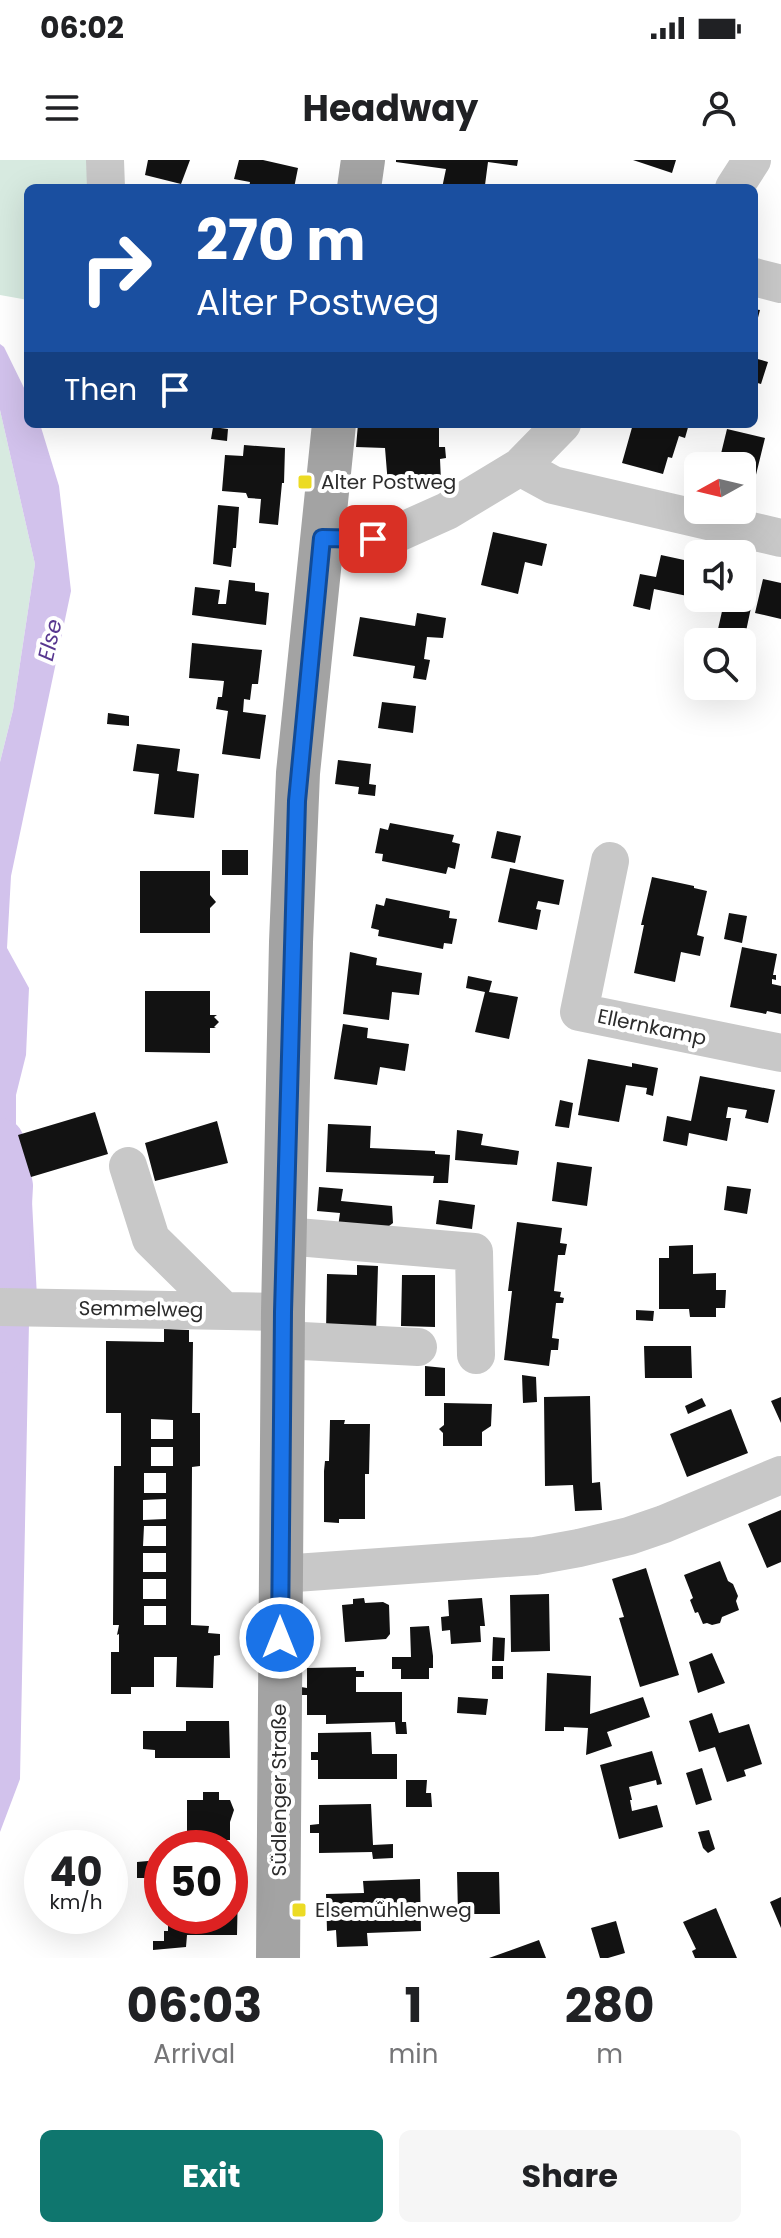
<!DOCTYPE html>
<meta charset="utf-8">
<style>
:root{--surface:#fff;--page:#f6f6f6;--text:#202124;--muted:#757577;--accent:#0f766e}
body{margin:0;font-family:Poppins,sans-serif;background:var(--page);color:var(--text);height:100vh;display:flex;flex-direction:column;font-size:30px;white-space:nowrap}
*{box-sizing:border-box;margin:0}
p{font-size:26px;color:var(--muted)}
.icon{flex:none;width:44px;height:44px;fill:none;stroke:currentColor;stroke-width:2;stroke-linecap:round;stroke-linejoin:round}
.map{position:relative;height:1798px;overflow:hidden}
.panel{display:flex;flex-direction:column;background:var(--surface);flex:1}
.panel>*{flex:none}
.hud{position:absolute;left:24px;top:24px;width:734px;height:244px;border-radius:12px;box-shadow:0 8px 32px #0002;background:#1a4fa0;color:#fff;overflow:hidden}
.needle{width:52px;rotate:262deg}
.buttons{position:absolute;left:684px;top:292px;display:grid;gap:16px}
.buttons a{display:grid;place-items:center;width:72px;height:72px;border-radius:12px;background:var(--surface);box-shadow:0 8px 32px #0002;font-size:40px}
.speed{position:absolute;left:24px;top:1670px;display:flex;gap:16px;font-size:40px;font-weight:700;text-align:center}
.speed>*{display:grid;place-content:center;width:104px;height:104px;border-radius:50%;background:var(--surface);box-shadow:0 8px 32px #0002;line-height:1}
.speed small{font-size:20px;font-weight:400}
.speed .limit{border:12px solid #d22;background:#fff;color:#111}
.pin{position:absolute;display:grid;place-items:center;width:68px;height:68px;color:#fff;margin:-34px;border-radius:16px;box-shadow:0 4px 12px #0006}
.me{position:absolute;width:88px;margin:-44px;rotate:0deg;stroke-linejoin:round;filter:drop-shadow(0 0 6px #0008)}
.turn{display:flex;align-items:center;gap:28px;height:168px;padding:0 40px;font-size:36px}
.turn .icon{width:104px;height:104px;stroke-width:2.5}
.turn b{display:block;font-size:56px;line-height:68px}
.then{display:flex;align-items:center;height:76px;padding:0 40px;background:#0003;gap:16px;font-size:30px}
.eta{display:flex;justify-content:space-evenly;align-items:center;height:136px;text-align:center}
.eta b{font-size:48px;font-weight:700;line-height:56px}
.action{display:flex;gap:16px;margin-top:auto;padding:16px 40px}
.action a{flex:1;height:92px;border-radius:12px;background:var(--accent);color:#fff;font-size:32px;font-weight:700;line-height:92px;text-align:center}
.action a+a{background:var(--page);color:var(--text)}
.status{display:flex;justify-content:space-between;align-items:center;height:56px;padding:0 40px;background:var(--surface);direction:ltr}
.status svg{height:22px;fill:currentColor}
header{display:flex;justify-content:space-between;align-items:center;height:104px;padding:0 40px;background:var(--surface);font-size:36px;font-weight:700}
.map>svg:first-child{display:block}
.green{fill:#d7eae0}
.water{fill:#d2c2ec}
.lines{fill:none;stroke-linecap:round;stroke-linejoin:round}
.river{stroke:#d2c2ec;stroke-width:48}
.building{fill:#121212;fill-rule:evenodd}
.minor{stroke:#c8c8c8;stroke-width:38}
.major{stroke:#a3a3a3;stroke-width:44}
.route-casing{stroke:#114b97;stroke-width:20}
.route{stroke:#1a73e8;stroke-width:14}
.poi-dot{fill:#ecdb24;stroke:#fff;stroke-width:3}
.labels{text-anchor:middle;dominant-baseline:central;stroke-width:8;stroke-linejoin:round;paint-order:stroke}
.poi-label{font-size:20px;fill:#2b2b2b;stroke:#fff;text-anchor:start}
.street-label{font-size:20px;fill:#2b2b2b;stroke:#fff}
.water-label{font-size:22px;font-style:italic;fill:#583790;stroke:#fff}
</style>
<div class="status"><b>06:02</b><svg viewBox="0 0 49 12"><path d="M0 12V9h3v3zM5 12V6h3v6zM10 12V3h3v9zM15 12V0h3v12zM26 1h20v11H26zM47 4h2v5h-2z"/></svg></div>
<header><svg class="icon" aria-label="menu" viewBox="0 0 24 24"><path d="M4 6h16M4 12h16M4 18h16"/></svg>Headway<svg class="icon" aria-label="person" viewBox="0 0 24 24"><circle cx="12" cy="8" r="4"/><path d="M4 21q1-7 8-7t8 7"/></svg></header>
<div class="map">
<svg width="781" height="1798" viewBox="0 0 781 1798">
<rect width="100%" height="100%" fill="#fff"/>
<path class="green" d="M0 0H99L101 28H28V140L0 135Z
M0 250 35 404 13 550 0 602Z"/>
<path class="water" d="M0 184 4 187 28 236V264H40L59 326 71 431 11 716 7 788 29 828 26 895 16 935V972L29 1017 0 1023V602L13 550 35 404 0 250Z
M31 1022 37 1137 29 1162 20 1619 0 1672V1027Z"/>
<g class="lines">
<path class="river" d="M0 982 9 1026 0 1189"/>
</g>
<path class="building" d="M148 0H190L181 24 145 15Z
M239 0H263L298 8 294 28H249L250 22 234 19Z
M396 0H518L517 6 488 2 485 25 477 24 476 28H442L446 9 396 2Z
M633 0H676L672 13Z
M754 149 760 150 755 169H754Z
M754 198 768 202 761 224 754 222Z
M358 264H439V287H445L446 298 440 299 441 321 388 325 385 288 356 287Z
M633 264H689L685 278 679 276 672 298 668 297 663 314 622 303Z
M213 267 228 269 227 281 211 279Z
M727 269 765 278 753 327 742 324V306H718Z
M244 285 285 288 284 323H282L278 365 259 363 261 339 248 338 246 333 222 331 225 295 243 296Z
M218 345 239 347 236 388H233L231 407 213 404Z
M493 372 547 384 542 406 525 402 518 434 481 425Z
M661 395 698 403 692 437 654 429 650 450 633 446 640 414 656 417Z
M763 419 781 423V459L755 453Z
M229 420 255 423V431L269 433 266 465 192 455 195 427 220 430 218 444H226Z
M725 438 752 443 745 476 718 469Z
M417 453 446 458 443 478 427 477 424 499 430 500 426 520 413 518 415 506 353 496 360 457 415 466Z
M192 483 262 490 258 524H252L250 540 244 539 243 552 266 555 260 599 222 594 228 551 216 549 218 537H222L224 521 189 518Z
M382 542 416 546 413 573 378 568Z
M108 553 129 556V566L107 564Z
M137 584 180 589 177 611 199 614 194 658 154 654 159 614 133 611Z
M338 600 371 604 369 624 376 625 375 636 358 634 359 627 335 624Z
M390 663 454 675 452 682 460 684 455 709 448 707 446 714 382 701 383 694 375 693 380 668 388 670Z
M497 671 521 676 515 703 491 698Z
M222 690H248V715H222Z
M510 708 564 720 559 745 538 741 536 749 541 750 537 770 498 762Z
M140 711H210V735L216 742 210 748V773H140Z
M652 717 694 726V728L707 731 697 775 704 777 700 796 681 792 675 822 634 813 644 765H641Z
M386 738 450 751 449 758 457 759 452 784 444 783 443 789 378 776 379 770 371 768 376 744 384 746Z
M729 753 747 756 742 783 724 779Z
M742 787 777 794 773 815H776V820L772 819V824L781 826V854L767 851 766 854 730 847Z
M350 792 377 798 376 805 422 813 419 835 392 832 389 860 343 854Z
M468 816 492 821 489 832 518 837 509 879 475 872 485 832 466 828Z
M145 831H210V855H217L214 857 219 862 214 867 216 868H210V893L145 892Z
M343 864 368 868 367 878 409 884 405 911 380 907 377 925 334 919Z
M588 899 632 907V903L658 908 653 936 646 934 647 928 626 925 619 962 578 955Z
M700 916 775 930 768 963 745 958 747 950 728 947 726 958H731L727 981 689 973 687 986 663 981 667 956 691 961Z
M560 940 573 943 569 968 555 966Z
M95 952 108 994 31 1017 18 975Z
M217 961 228 1003 155 1021 145 983Z
M328 964 371 966 370 988 435 991V994L450 995 448 1023H433L434 1016 326 1012Z
M457 970 483 974 481 985 519 991 517 1005 455 1000Z
M557 1002 592 1007 587 1046 552 1041Z
M727 1026 751 1029 747 1054 724 1050Z
M319 1027 343 1029 341 1041 392 1046 393 1063 389 1066V1073L338 1067 340 1053 317 1051Z
M439 1040 475 1045 472 1069 436 1064Z
M517 1062 562 1068 560 1083 567 1084 565 1095H558L554 1131 561 1132 560 1137 564 1138 563 1143H556L552 1178 559 1179 558 1190H551L549 1206 504 1200 512 1131H508Z
M693 1085V1114L716 1113V1130H726L725 1148H716V1157H690L689 1149H659V1098H669V1086Z
M357 1105 378 1106 376 1173 326 1172 327 1114 357 1115Z
M402 1115H435V1167L401 1166Z
M636 1150 654 1151 653 1161 636 1160Z
M164 1169 189 1170V1182H193L192 1253H200V1306L192 1307 191 1465 209 1466 208 1473 220 1474V1495L214 1496 213 1528 176 1527 177 1497H154V1527H131V1534H111V1492H119V1474L117 1475 119 1465H113L114 1306H121V1253H106V1181L164 1182ZM151 1259 173 1260V1279H151ZM151 1287H173V1306H151ZM144 1313H166V1333H144ZM166 1339V1359L143 1360V1340ZM144 1366H166V1386H143ZM143 1393H166V1412H143ZM143 1419H166V1439H143ZM144 1446H166V1465H144Z
M644 1186H691L692 1218H645Z
M425 1206 445 1208V1236H425Z
M522 1215 536 1217 537 1242 523 1243Z
M590 1236 592 1323 600 1322 602 1350 575 1351 573 1325 545 1326 544 1237Z
M781 1237V1263L771 1241Z
M702 1238 706 1246 688 1254 685 1246Z
M444 1243 492 1244 491 1266 482 1272V1286H443V1273L439 1269 444 1265Z
M731 1249 748 1293 687 1317 670 1274Z
M330 1260H345L344 1264H370L369 1314H365V1359H339V1363L324 1362V1311L325 1301H329Z
M781 1350V1402L767 1408 748 1364Z
M720 1401 728 1421 733 1424 738 1436 736 1441 739 1450 722 1457 720 1463 712 1465 707 1463 703 1464 698 1452 695 1453 690 1440 693 1438 684 1415Z
M646 1408 679 1515 640 1527 619 1458 624 1457 612 1419Z
M549 1434 550 1491 511 1492 510 1435Z
M364 1438 365 1443 383 1442 389 1445 390 1474 386 1479 345 1482 342 1445 353 1444V1439Z
M482 1438 485 1466H480L481 1482 451 1484 450 1470 442 1471 441 1457 449 1456 448 1440Z
M429 1466 433 1496V1508H429V1519H401V1509H392V1497H411L410 1467Z
M493 1477 505 1478 504 1501H492Z
M712 1493 725 1523 698 1533 689 1502Z
M492 1506H503V1519H492Z
M356 1507V1511H364V1517H356V1532H402V1562H406L407 1574H396L395 1562 326 1564V1555H307V1535H301V1527L307 1528V1508Z
M547 1513 591 1516 590 1554 643 1537 650 1557 607 1572 612 1586 586 1595 588 1568 564 1567V1571H545Z
M458 1537 488 1539 486 1555 457 1553Z
M712 1553 719 1573 749 1564 762 1604 744 1610 746 1616 727 1622 715 1587 699 1592 689 1561Z
M186 1561H229L230 1598H155V1590L143 1589V1571H186Z
M371 1572 372 1594H397V1619H318V1600H311V1592H318V1573Z
M652 1591 662 1624 657 1625 656 1620 629 1627 632 1640H630L632 1651 657 1645 663 1667 619 1679 600 1605Z
M702 1608 712 1640 696 1645 686 1613Z
M406 1620H427L426 1633H431L432 1647H406Z
M203 1632H219V1640H230L234 1650 230 1662V1680H187V1640H203Z
M371 1644 373 1685 393 1684V1698L373 1699 372 1692 319 1693V1673H310V1665L319 1664V1645Z
M709 1670 715 1689 708 1693 703 1688 698 1672Z
M159 1700V1718H137V1702Z
M457 1712H499L500 1754H458Z
M420 1719 421 1771 367 1773 368 1786 337 1787 336 1770 327 1771 326 1734 364 1733 363 1721Z
M230 1727H238L237 1775H187L186 1787 153 1790V1781H164V1771H168V1756H230Z
M781 1737V1768L770 1742Z
M716 1748 737 1798H695L692 1791 696 1789 683 1762Z
M616 1761 625 1793 608 1798H600L591 1768Z
M539 1780 546 1798H489Z"/>
<g class="lines">
<path class="minor" d="M105 0 106 28
M734 28 752 0
M754 117 781 124
M520 307 553 325 781 378
M322 378 373 379 398 373 447 351 520 307 562 264
M610 701 579 852 781 893
M128 1006 151 1079 223 1150
M285 1076 474 1092 476 1195
M0 1147 283 1152
M283 1180 418 1187
M281 1414 535 1396 579 1388 629 1376 664 1364 781 1315"/>
<path class="major" d="M359 28 363 0
M278 1798 283 1152 291 782 298 613 334 264"/>
</g>
<g class="lines">
<g class="route-casing">
<path id="route" d="M280 1478 283 1152 297 641 322 378 373 379"/>
</g>
<use href="#route" class="route"/>
</g>
<g class="poi-dot">
<rect x="297" y="314" width="16" height="16" rx="4"/>
<rect x="291" y="1742" width="16" height="16" rx="4"/>
</g>
<g class="labels">
<g class="poi-label">
<text x="321" y="322">Alter Postweg</text>
<text x="315" y="1750">Elsemühlenweg</text>
</g>
<g class="street-label">
<text transform="translate(652 867) rotate(12)">Ellernkamp</text>
<text transform="translate(141 1149) rotate(1)">Semmelweg</text>
<text transform="translate(279 1630) rotate(-90)">Südlenger Straße</text>
</g>
<g class="water-label">
<text transform="translate(50 480) rotate(-77)">Else</text>
</g>
</g>
</svg>
<div class="buttons">
<a><svg class="needle" viewBox="-14 -14 28 28"><path d="M0-13l5 13h-10z" fill="#e53935"/><path d="M0 13l5-13h-10z" fill="#757577"/></svg></a>
<a><svg class="icon" aria-label="sound" viewBox="0 0 24 24"><path d="M4 9h4l5-4v14l-5-4H4zM17 9q2 3 0 6"/></svg></a>
<a><svg class="icon" aria-label="search" viewBox="0 0 24 24"><circle cx="10" cy="10" r="6"/><path d="M15 15l6 6"/></svg></a>
</div>
<div class="speed"><div>40<small>km/h</small></div><div class="limit">50</div></div>
<div class="pin" style="left:373px;top:379px;background:#d93025"><svg class="icon" aria-label="arrive" viewBox="0 0 24 24"><path d="M6 21V4h12l-3 4 3 4H6"/></svg></div>
<svg class="me" style="left:280px;top:1478px" viewBox="-20 -20 40 40"><circle r="17" fill="#1a73e8" stroke="#fff" stroke-width="3"/><path d="M0-11L8 9 0 5-8 9z" fill="#fff"/></svg>
<div class="hud">
<div class="turn"><svg class="icon" aria-label="right" viewBox="0 0 24 24"><path d="M7 20v-9h11M14 6l5 5-5 5"/></svg><div><b>270 m</b>Alter Postweg</div></div>
<div class="then">Then<svg class="icon" aria-label="arrive" viewBox="0 0 24 24"><path d="M6 21V4h12l-3 4 3 4H6"/></svg></div>
</div>
</div>
<section class="panel">
<div class="eta">
<div><b>06:03</b><p>Arrival</p></div>
<div><b>1</b><p>min</p></div>
<div><b>280</b><p>m</p></div>
</div>
<div class="action"><a>Exit</a><a>Share</a></div>
</section>
